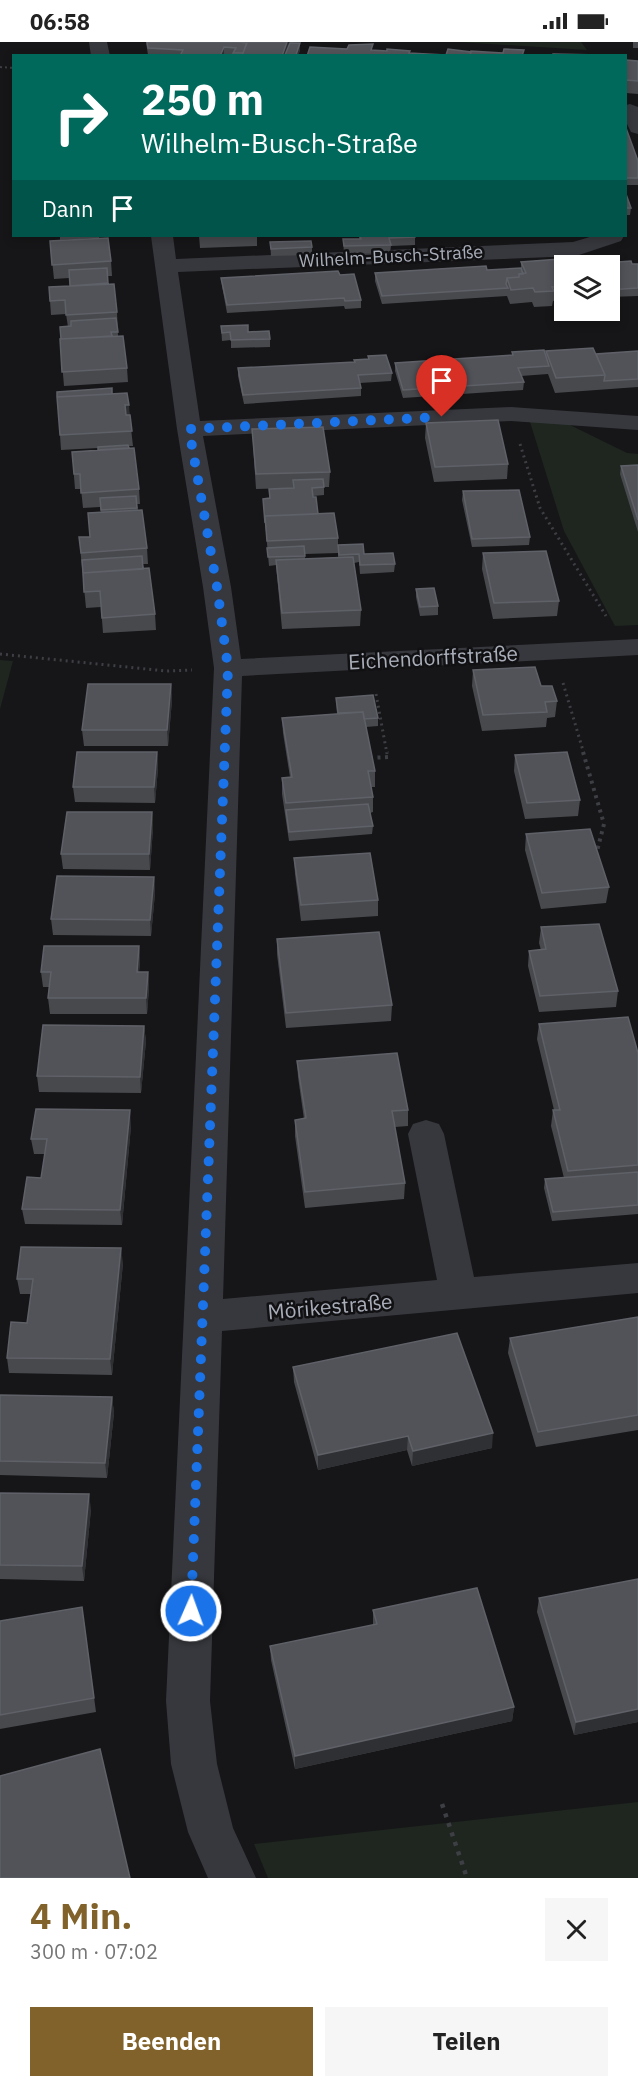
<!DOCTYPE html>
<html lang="de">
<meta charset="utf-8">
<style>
:root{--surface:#fff;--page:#f6f6f6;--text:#222;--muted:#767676;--accent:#80622a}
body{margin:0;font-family:"IBM Plex Sans",sans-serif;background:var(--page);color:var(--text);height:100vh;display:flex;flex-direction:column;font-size:22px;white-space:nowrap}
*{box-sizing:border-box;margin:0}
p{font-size:20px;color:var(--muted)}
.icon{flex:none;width:33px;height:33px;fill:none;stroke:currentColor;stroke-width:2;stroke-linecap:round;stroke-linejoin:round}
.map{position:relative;height:1836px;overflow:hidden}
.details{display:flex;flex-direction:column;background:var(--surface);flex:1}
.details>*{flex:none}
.guide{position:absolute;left:12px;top:12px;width:615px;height:183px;border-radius:0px;box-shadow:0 3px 9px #0003;background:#00695c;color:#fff;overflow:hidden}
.buttons{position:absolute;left:554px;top:213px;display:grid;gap:12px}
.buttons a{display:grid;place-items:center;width:66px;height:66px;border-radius:0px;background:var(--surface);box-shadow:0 3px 9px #0003;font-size:30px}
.pin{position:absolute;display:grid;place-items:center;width:51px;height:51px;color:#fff;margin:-62px -26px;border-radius:50% 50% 50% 0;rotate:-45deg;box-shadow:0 0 6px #0007}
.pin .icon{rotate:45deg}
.me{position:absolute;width:66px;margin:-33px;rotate:2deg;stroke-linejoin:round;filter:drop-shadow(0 0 4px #0008)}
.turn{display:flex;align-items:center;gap:21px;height:126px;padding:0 30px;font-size:27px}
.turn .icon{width:78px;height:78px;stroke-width:2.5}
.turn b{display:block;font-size:42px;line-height:51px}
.then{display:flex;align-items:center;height:57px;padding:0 30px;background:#0003;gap:12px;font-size:22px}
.round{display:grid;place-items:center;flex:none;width:63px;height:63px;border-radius:0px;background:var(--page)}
.headline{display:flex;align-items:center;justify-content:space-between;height:102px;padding:0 30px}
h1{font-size:36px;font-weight:700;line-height:45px;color:var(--accent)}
.cta{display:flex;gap:12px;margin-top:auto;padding:12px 30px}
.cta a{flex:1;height:69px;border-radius:0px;background:var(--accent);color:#fff;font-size:24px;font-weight:700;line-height:69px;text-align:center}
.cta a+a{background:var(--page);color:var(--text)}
.status{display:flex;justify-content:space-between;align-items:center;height:42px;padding:0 30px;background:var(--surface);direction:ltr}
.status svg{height:16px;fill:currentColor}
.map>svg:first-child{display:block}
.green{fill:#1e261f}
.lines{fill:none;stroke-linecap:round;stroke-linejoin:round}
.path-far3{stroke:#3d3f44;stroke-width:2;stroke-dasharray:2 3;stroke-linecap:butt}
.path-far2{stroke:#3d3f44;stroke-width:3;stroke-dasharray:2 4;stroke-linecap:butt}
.path-far1{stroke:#3d3f44;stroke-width:4;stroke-dasharray:3 4.5;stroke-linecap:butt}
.path{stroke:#3d3f44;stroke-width:4.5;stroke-dasharray:4 6;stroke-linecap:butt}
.minor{fill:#37383d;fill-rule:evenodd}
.wall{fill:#47494d;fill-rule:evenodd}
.shaded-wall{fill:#2f3033}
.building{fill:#525359;stroke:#5f6168;stroke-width:1.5}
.route{stroke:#1a73e8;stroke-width:10;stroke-dasharray:0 18}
.labels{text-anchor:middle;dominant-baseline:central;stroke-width:5;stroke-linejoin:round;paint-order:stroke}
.far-street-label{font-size:18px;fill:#a8adb8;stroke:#111113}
.street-label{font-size:21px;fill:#a8adb8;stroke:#111113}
</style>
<div class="status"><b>06:58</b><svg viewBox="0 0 49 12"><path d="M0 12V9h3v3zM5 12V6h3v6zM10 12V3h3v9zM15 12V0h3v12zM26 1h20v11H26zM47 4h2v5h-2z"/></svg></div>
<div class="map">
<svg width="638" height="1836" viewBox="0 0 638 1836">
<rect width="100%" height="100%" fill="#161618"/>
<path class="green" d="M459 0H581L587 8Z
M562 379 627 411 638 412V583L615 584 564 489 530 380Z
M0 618 13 619 0 667Z
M638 1760V1836H268L254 1802Z"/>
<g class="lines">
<path class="path-far3" d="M0 25 14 26"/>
<path class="path-far2" d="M520 402 540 466 606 574
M0 612 166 629 192 628
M563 641 584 712
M376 652 387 712"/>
<path class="path-far1" d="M583 710 604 782 596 813
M370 716 388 715 387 710"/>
<path class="path" d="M442 1762 467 1836"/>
<path class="minor" d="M89 0H107L110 14H91Z
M630 62 638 65V92L631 90 626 80V63Z
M151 194H173L176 217 573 200 593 194H624L621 199 576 214 178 230 200 379 511 365 638 374V388L511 379 203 394 231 545 241 617 638 597V613L242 634 223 1257 437 1238 408 1092 413 1082 426 1078 439 1082 444 1092 474 1235 638 1221V1251L222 1289 210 1659 217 1722 233 1786 256 1836H208L188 1790 171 1722 166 1659 214 626 203 545 177 387Z"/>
</g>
<path class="wall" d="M146 0H241L247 1V0H290L300 1V8L298 14H234L224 13V14H161L148 13Z
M633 0H638V6H633Z
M626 18 638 19V52L626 51Z
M626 86 638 119V143H626Z
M626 152 631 166 630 173H626Z
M60 194H99V196L60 198Z
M199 194H257V204L200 206Z
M359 194H415V203L391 204 390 211 344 212 343 197H359Z
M50 199 111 219 112 234H108V242L117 270 118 294 127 326 128 340 64 344 60 297H61L68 285 66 272 51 273 49 245 70 244 69 236 54 237Z
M270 200 312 205V213L271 214Z
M560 217 562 224 631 219 632 222H638V254L609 255V224H564V258L553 259 552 264 534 265 532 260 510 262 507 254 382 262 375 239V231L486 224 487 228 521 226V220Z
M340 233 361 258V266L345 267 344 264 227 271 222 244 221 236Z
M221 284 270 297V305L231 306V298L222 299Z
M546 309 596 312 638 309V345L555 351 548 332 521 334 524 340 523 348 403 356 395 329V321L512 313V310L545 313Z
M368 314 392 331 391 339 360 341 361 346V354L244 362 238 334V326L354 320V318L368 317Z
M127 351 133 404H128L139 447 140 462H137L138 468 147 506 148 522H143L155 572 156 588 103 591 101 565 86 566 79 495H90L101 471 100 465 83 466 81 447H75L72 410 98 408V406L61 408 60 393 112 352Z
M426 381 508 422 507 437 434 440 425 396Z
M252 387 330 430 329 445H324V453L313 454 318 472 338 496V503L395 522 394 530 360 532 359 520 354 521 361 568 360 584 282 587 276 523 269 524 263 457 269 456V447L293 446 256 447ZM338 511V515L305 517V512Z
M638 423V490L620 432 621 424Z
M463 449 530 495 529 503 472 505 462 458Z
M483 511 559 559 557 574 493 577 482 527Z
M416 547 438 564V573L420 574 416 555Z
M473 628 541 644 557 659 555 675 547 676 546 685 482 689 472 644Z
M171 642 172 658 168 704H84L82 688Z
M336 656 378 676V684L366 685 375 729V745H371L373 755V770L370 771 373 784 372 792 289 799 282 752V736L290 735 283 691 282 676 337 672Z
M157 710 158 726 155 761 75 760 73 745Z
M515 713 580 758 578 774 525 777 514 729Z
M152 770 153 786 150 828 63 827 61 812Z
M526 792 609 845 606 861 541 867 525 808Z
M294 816 378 858V874L301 879 295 832Z
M154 835 155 851 151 894 53 893 51 877Z
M541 885 618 949 616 965 539 970 528 924 529 909 541 908 539 901Z
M277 897 392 963 391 979 286 986 277 912Z
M139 904 140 919 139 930H148L149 946 147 972H50L48 956 49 945H43L41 930Z
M539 982 638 1011V1172L552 1179 544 1146 545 1137 564 1136 551 1084 553 1068H554L537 997Z
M144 984 146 999 141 1051 39 1050 37 1034Z
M297 1019 408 1068V1084L395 1085 405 1141 404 1157 305 1166 295 1094V1078L304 1077 298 1035Z
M131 1084 122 1183 25 1182 22 1167 41 1136 45 1112H34L31 1097Z
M123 1221 112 1333 9 1331 7 1316 27 1281 31 1252H20L17 1237Z
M638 1275V1388L536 1405 508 1311 510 1296Z
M293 1325 492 1406 412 1424 407 1408 318 1428 294 1340Z
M0 1353 112 1355 114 1371 107 1436 0 1433Z
M0 1451 91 1467 84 1539 0 1537Z
M638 1537V1680L574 1693 537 1570 539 1556Z
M82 1565 96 1670 0 1687V1579Z
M373 1568 514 1665 512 1679 295 1727 271 1618 270 1604 373 1583Z"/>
<path class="shaded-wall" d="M287 0H290V5L285 14H282Z
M300 1V8L298 14H296Z
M224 5V14H220Z
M125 363H129L130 378H126Z
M171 642 172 658 168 704 167 688Z
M157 710 158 726 155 761 154 745Z
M152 770 153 786 150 828 149 812Z
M154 835 155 851 151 894 150 878Z
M139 904 140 919 138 945 137 930Z
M148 930 149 946 147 972 146 956Z
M144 984 146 999 141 1051 140 1035Z
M130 1068 131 1084 122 1183 120 1168Z
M121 1206 123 1221 112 1333 110 1317Z
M112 1355 114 1371 107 1436 105 1421Z
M493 1391 492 1406 412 1424 413 1409Z
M408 1394 407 1408 318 1428V1413Z
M89 1452 91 1467 84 1539 82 1524Z
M514 1665 512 1679 295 1727V1714Z
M638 1667V1680L574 1693 576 1680Z"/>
<path class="building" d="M147 0H238L247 1 243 11H233L236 6 224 5 220 14H180L183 8 148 6Z
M247 0H287L282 14H242Z
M290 1H300L296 13H285Z
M373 2 371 8 387 9V7L410 9 409 11 446 13 448 7 471 10 470 14H307L310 5 347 7 349 3Z
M504 7 524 8 522 14H470L471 9 503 11Z
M553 12 600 13 553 14Z
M626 18 638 19V39L626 38Z
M626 86 638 119V136H626Z
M626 152 631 166H626Z
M360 194H415V195L389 196 391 203 344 204 343 197H361Z
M108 196 111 219 52 223 50 199Z
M311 199 312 205 271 207 270 200Z
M560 217 564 228V244L552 245 554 249 535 250 533 246 511 248 507 236 519 235V232L526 231 521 220Z
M631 219 632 222H638V246L609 248V224H564V228L562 224Z
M486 224 487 228 521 226 523 232H519V235L507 236 506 242 508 246 382 254 375 231Z
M107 226 108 241 70 244 69 228Z
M338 229 340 233 354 232 361 258 345 259 344 256 227 263 221 236Z
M114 242 117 270 66 273 65 258 50 259 49 245Z
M116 276 118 290H111L112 294 61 297 60 285 71 284V279Z
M248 283V290L269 289 270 297 231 298 230 290 222 291 221 284Z
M123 294 127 326 62 330 60 297Z
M593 306 605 333 556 336 546 309Z
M544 308 549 324 518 326 524 340 403 348 395 321 513 313 512 310Z
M638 309V337L604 339 605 333 596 312Z
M386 313 392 331 358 333 361 346 243 353 238 326 355 320 354 318 369 317 368 314Z
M112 346V352L57 355V350Z
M127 351 129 363H125L126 373H130L132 389 60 393 57 355Z
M498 378 508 422 435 425 426 381Z
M323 385 330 430 256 432 252 387Z
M128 403 129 406 98 408V405Z
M134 406 139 447 81 451 80 432H74L72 410Z
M638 423V478L621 424Z
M323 437 324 445 312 446 313 455H316L318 472 265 474V481L263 457 270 456 269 447 294 446 293 438Z
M519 448 530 495 472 497 463 449Z
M136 454 137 466 101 468 100 456Z
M142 468 147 506 81 511 79 495H90L88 471Z
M334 471 338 496 267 499 265 474Z
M363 502 364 512 393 511 395 522 360 523 359 512 339 513 338 503Z
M304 504 305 514 268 515 267 506Z
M546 509 559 559 494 561 483 511Z
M142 514 143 527 83 531 82 518Z
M353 515 361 568 282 571 276 518Z
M149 526 155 572 102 576 100 549 84 550 83 531Z
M434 546 438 564 420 565 416 547Z
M535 625 541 644H552L557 659 545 660 547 670 483 673 473 628Z
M88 642H171L167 688H82Z
M373 653 378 676 364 677 363 670 338 671 336 656Z
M363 670 375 729H368L373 755 286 761 282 736 292 735 282 676Z
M77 710H157L154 745H73Z
M567 710 580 758 527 761 515 713Z
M368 762 373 784 289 790 286 768Z
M67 770H152L149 812H61Z
M590 787 609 845 542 851 526 792Z
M370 811 378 858 301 863 294 816Z
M57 834 154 835 150 878 51 877Z
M599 882 618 949 540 954 529 909 546 907 541 885Z
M379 890 392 963 286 971 277 897Z
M44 904H139L137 930H148L146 956H48L51 930H41Z
M628 975 638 1011V1123L568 1129 553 1068H560L539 982Z
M43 983 144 984 140 1035 37 1034Z
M397 1011 408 1068 392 1069 405 1141 305 1150 295 1078 306 1076 297 1019Z
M36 1067 130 1068 120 1168 22 1167 27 1135 41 1136 47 1097H31Z
M638 1130V1163L553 1170 545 1137Z
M21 1205 121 1206 110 1317 7 1316 11 1280 27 1281 33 1237H17Z
M638 1275V1373L538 1390 510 1296Z
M457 1291 493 1391 413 1409 408 1394 318 1413 293 1325Z
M0 1353 112 1355 105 1421 0 1419Z
M0 1451 89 1452 82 1524 0 1523Z
M638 1537V1667L576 1680 539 1556Z
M477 1546 514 1665 295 1714 270 1604 377 1582 373 1568Z
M82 1565 94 1656 0 1673V1579Z
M100 1707 130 1836H0V1734Z"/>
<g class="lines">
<path class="route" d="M191 1569 228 626 217 545 189 387 442 375"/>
</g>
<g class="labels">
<g class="far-street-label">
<text transform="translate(391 214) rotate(-3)">Wilhelm-Busch-Straße</text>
</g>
<g class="street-label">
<text transform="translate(433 615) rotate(-3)">Eichendorffstraße</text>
<text transform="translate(330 1264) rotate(-5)">Mörikestraße</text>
</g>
</g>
</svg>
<div class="buttons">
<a><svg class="icon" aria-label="layers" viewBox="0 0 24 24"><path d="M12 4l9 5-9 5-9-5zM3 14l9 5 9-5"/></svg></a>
</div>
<div class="pin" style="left:442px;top:375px;background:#d93025"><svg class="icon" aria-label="arrive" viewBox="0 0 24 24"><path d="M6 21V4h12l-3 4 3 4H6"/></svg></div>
<svg class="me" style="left:191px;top:1569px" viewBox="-20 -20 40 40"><circle r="17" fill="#1a73e8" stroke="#fff" stroke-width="3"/><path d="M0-11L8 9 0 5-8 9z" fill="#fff"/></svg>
<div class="guide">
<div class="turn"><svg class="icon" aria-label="right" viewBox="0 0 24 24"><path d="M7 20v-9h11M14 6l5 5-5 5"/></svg><div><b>250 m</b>Wilhelm-Busch-Straße</div></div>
<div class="then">Dann<svg class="icon" aria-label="arrive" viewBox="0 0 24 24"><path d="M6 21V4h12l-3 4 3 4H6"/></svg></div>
</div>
</div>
<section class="details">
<div class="headline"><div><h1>4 Min.</h1><p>300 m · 07:02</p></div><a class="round"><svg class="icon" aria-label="close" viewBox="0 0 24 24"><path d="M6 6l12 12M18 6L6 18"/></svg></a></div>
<div class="cta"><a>Beenden</a><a>Teilen</a></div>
</section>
